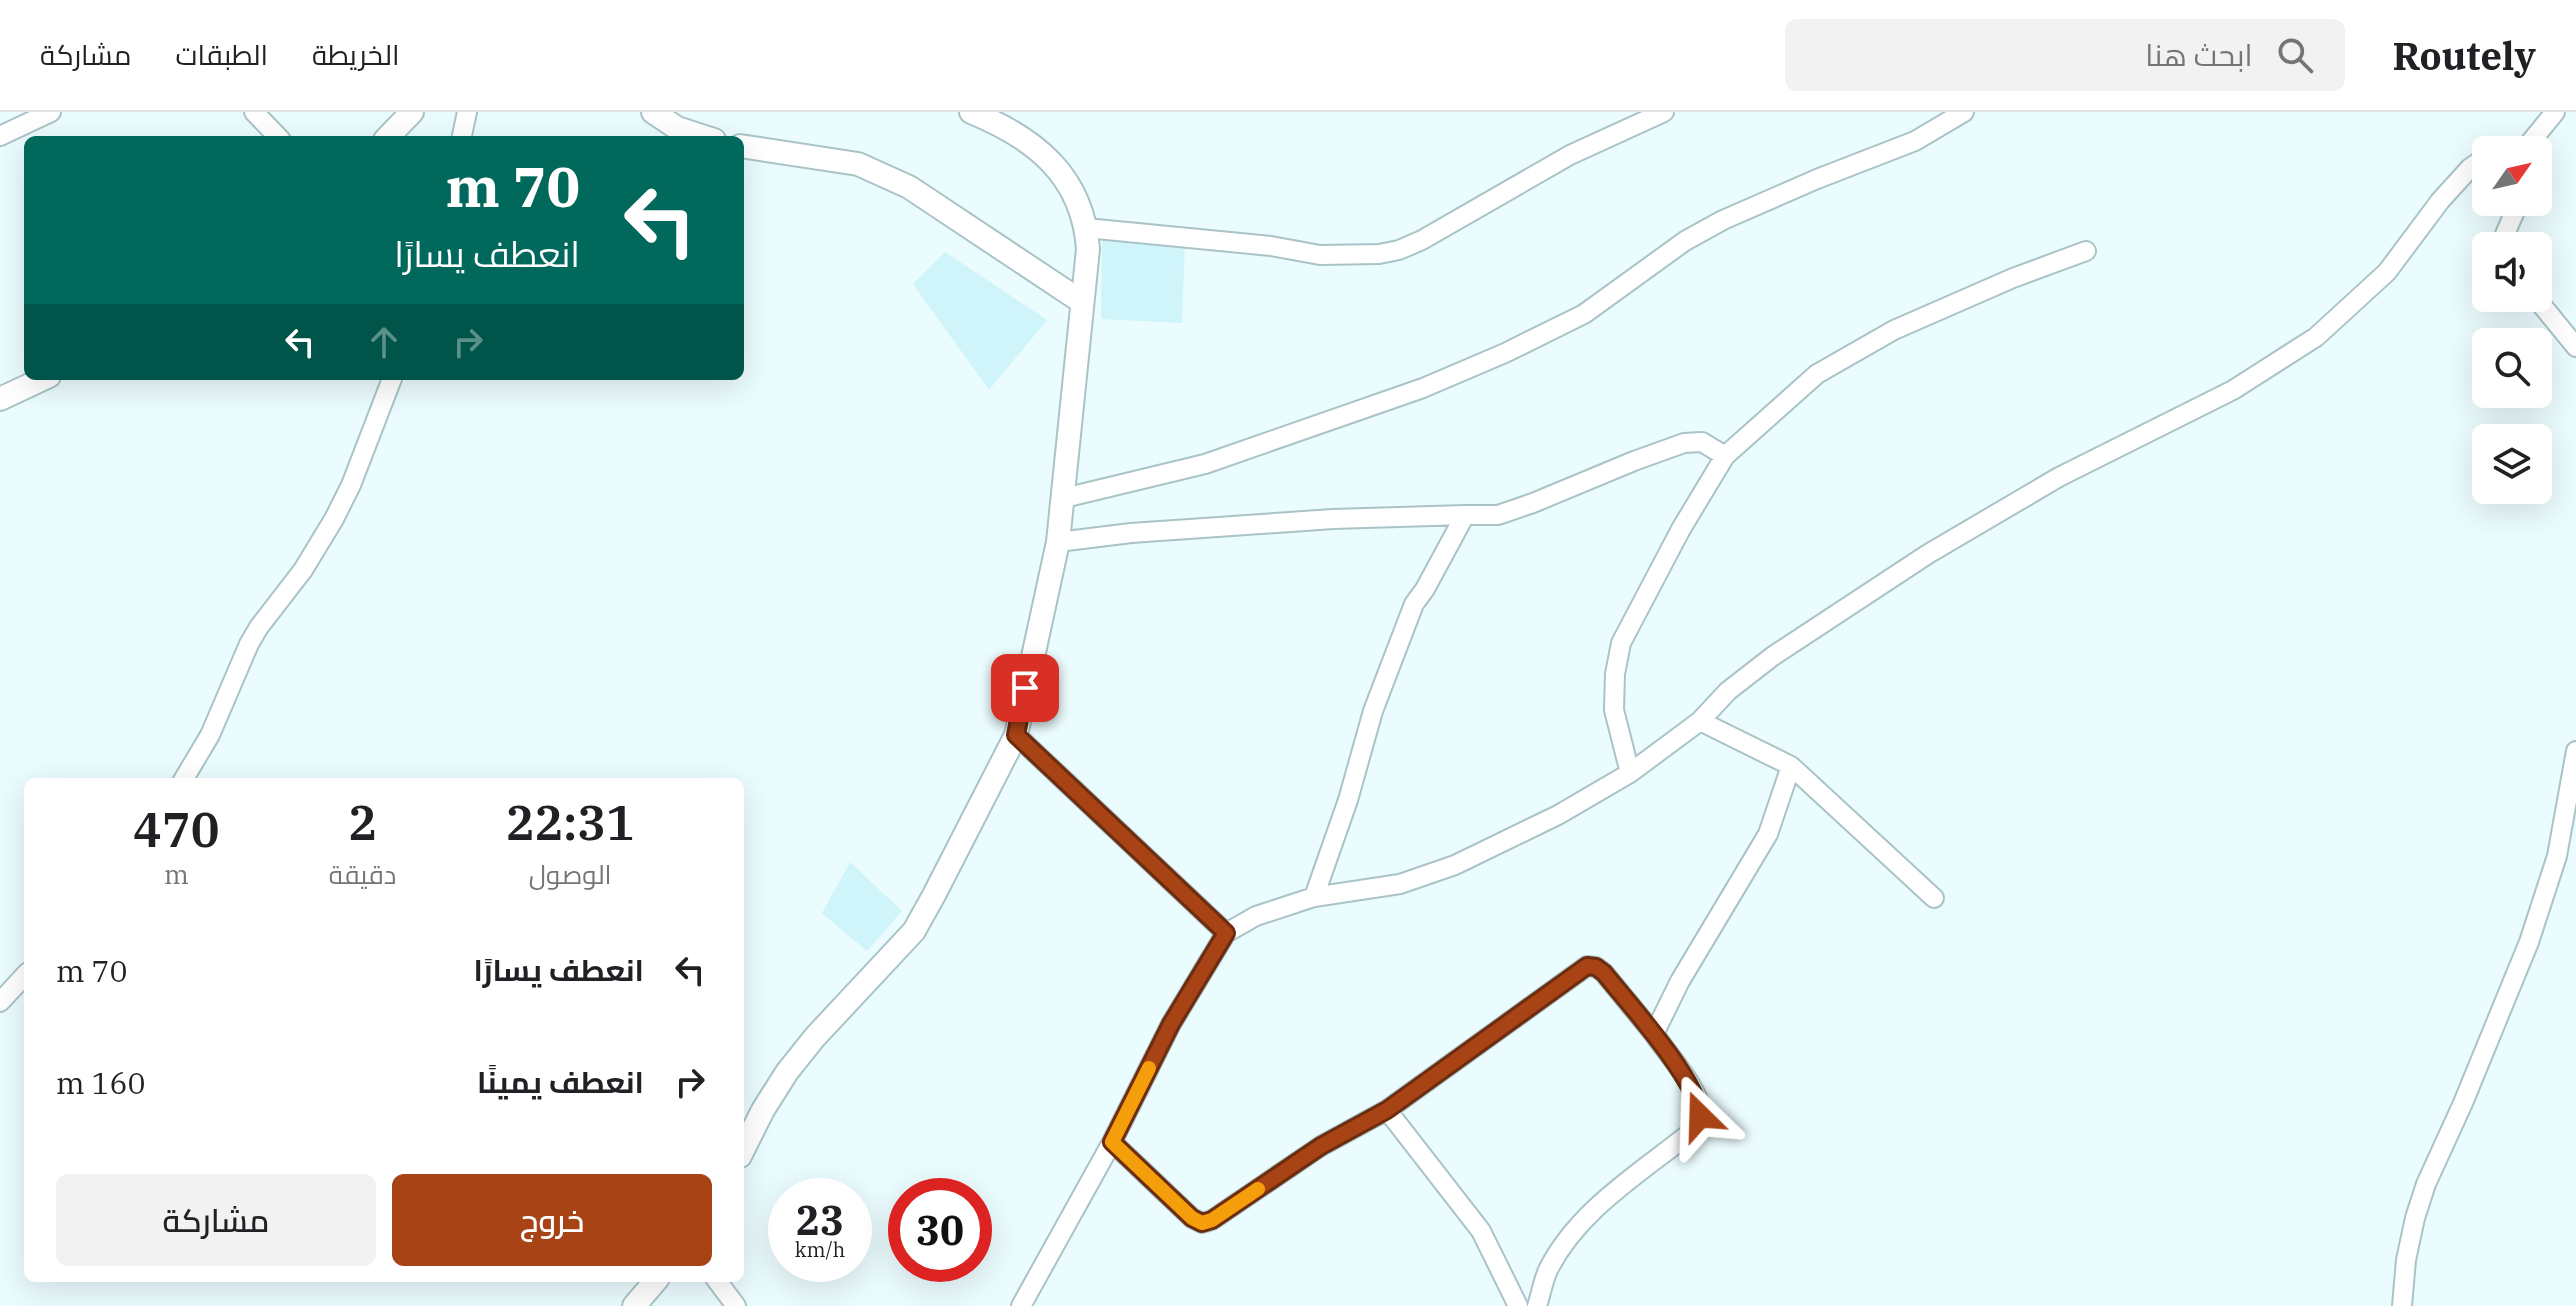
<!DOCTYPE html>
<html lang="ar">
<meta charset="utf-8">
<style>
:root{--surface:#fff;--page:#f2f2f2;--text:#202124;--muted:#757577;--line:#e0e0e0;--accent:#a84316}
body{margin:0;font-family:"IBM Plex Serif",Cairo,serif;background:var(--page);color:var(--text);direction:rtl;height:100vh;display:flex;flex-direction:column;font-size:30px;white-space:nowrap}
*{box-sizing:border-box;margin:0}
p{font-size:26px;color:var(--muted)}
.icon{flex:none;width:44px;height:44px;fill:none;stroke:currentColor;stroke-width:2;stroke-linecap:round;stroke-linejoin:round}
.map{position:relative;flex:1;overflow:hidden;direction:ltr}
.sheet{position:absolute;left:24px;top:666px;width:720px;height:504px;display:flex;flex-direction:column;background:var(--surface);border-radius:12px;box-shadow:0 8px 32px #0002;direction:rtl}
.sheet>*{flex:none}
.banner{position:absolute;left:24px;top:24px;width:720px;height:244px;border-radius:12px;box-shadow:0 8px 32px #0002;direction:rtl;background:#00695c;color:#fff;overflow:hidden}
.needle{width:52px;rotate:56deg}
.tools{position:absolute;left:2472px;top:24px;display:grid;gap:16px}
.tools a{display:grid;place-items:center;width:80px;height:80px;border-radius:12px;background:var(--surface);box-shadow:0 8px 32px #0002;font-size:40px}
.speed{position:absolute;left:768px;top:1066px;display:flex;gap:16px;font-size:40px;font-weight:700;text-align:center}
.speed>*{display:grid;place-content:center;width:104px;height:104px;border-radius:50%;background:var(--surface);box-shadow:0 8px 32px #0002;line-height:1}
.speed small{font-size:20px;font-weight:400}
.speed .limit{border:12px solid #d22;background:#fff;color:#111}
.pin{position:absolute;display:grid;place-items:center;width:68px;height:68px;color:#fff;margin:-34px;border-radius:16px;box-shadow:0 4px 12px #0006}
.me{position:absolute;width:88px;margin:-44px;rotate:338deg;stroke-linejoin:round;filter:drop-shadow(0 0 6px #0008)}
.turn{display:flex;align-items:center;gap:28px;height:168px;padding:0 32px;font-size:36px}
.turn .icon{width:104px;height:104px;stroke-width:2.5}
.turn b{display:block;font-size:56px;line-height:68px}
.lanes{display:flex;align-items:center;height:76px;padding:0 32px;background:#0003;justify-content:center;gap:40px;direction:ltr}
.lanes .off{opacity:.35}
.eta{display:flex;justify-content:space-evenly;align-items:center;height:136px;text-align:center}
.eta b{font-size:48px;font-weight:600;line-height:56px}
.action{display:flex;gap:16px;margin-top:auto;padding:16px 32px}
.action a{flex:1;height:92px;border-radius:12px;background:var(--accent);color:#fff;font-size:32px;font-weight:600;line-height:92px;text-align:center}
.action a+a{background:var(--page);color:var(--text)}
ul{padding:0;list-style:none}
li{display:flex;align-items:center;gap:24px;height:112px;padding:0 32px}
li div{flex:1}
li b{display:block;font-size:30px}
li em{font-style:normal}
header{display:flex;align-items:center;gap:48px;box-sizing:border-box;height:112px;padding:0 40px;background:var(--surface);border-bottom:2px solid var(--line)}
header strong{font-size:38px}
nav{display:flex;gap:44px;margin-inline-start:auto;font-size:28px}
.search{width:560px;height:72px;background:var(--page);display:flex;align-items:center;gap:20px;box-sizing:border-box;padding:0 28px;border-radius:12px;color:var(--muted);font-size:30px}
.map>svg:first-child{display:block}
.built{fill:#cff4fa}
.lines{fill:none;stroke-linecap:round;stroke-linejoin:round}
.minor-casing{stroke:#a9c3c7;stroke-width:22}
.tertiary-casing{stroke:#a9c3c7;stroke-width:26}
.minor{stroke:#fff;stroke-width:18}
.tertiary{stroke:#fff;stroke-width:22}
.route-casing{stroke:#6d2c0e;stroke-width:20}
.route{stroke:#a84316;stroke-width:14}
.slow{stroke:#f59e0b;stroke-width:14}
</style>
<header>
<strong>Routely</strong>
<div class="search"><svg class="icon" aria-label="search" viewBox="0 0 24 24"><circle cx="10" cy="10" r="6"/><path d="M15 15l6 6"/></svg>ابحث هنا</div>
<nav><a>الخريطة</a><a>الطبقات</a><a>مشاركة</a></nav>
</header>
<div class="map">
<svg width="2576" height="1194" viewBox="0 0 2576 1194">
<rect width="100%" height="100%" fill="#ebfcfe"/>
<path class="built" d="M1102 121 1185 130 1182 211 1101 207Z
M945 140 1047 208 989 278 913 172Z
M850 750 902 799 867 839 822 801Z"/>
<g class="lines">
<g class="minor-casing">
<path id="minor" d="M254 0 281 28
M0 24 51 0
M461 28 467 0
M2525 37 2555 0
M2500 38 2514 35 2525 38
M1086 116 1271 134 1320 143 1379 142 1399 138 1422 128 1570 43 1664 0
M2504 134 2505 122 2519 90
M2536 186 2576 235
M1725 344 1817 262 1894 218 2013 166 2086 139
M1064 386 1205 352 1423 276 1505 241 1584 202 1685 129 1723 108 1817 67 1915 29 1964 0
M1465 403H1498L1533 391 1634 349 1684 331 1702 330 1725 344 1681 417 1621 531 1615 562 1614 598 1630 661
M1058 430 1131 421 1333 407 1465 403 1425 477 1414 492 1373 599 1348 688 1314 785
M1016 623 1226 821
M1791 654 1934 786
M182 670 210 623 249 532 259 515 303 458 334 407 351 373 393 264
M0 890 28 860
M1387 998 1587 854 1596 855 1604 861 1654 922
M1112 1030 1192 1106 1202 1111 1212 1108 1321 1034 1387 998 1481 1119 1518 1194
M715 1166 736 1194
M1021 1194 1112 1030 1171 912 1226 821 1256 804 1314 785 1400 772 1455 753 1558 703 1630 661 1700 609 1728 579 1773 544 1928 442 2059 365 2233 278 2316 225 2387 160 2440 89 2470 56 2486 45
M1537 1194C1541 1182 1543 1169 1548 1158 1579 1096 1644 1059 1696 1016 1699 1008 1701 1000 1699 991 1693 970 1667 941 1654 922L1680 869 1768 722 1791 654 1700 609
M2402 1194 2406 1148 2415 1106 2426 1072 2463 991 2529 830 2557 744 2576 639"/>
</g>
<g class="tertiary-casing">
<path id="tertiary" d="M653 0 677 16 714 28
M385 28 412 0
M740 34 858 52 909 75 1082 190
M0 287 49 264
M740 1044 763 998 787 960 815 925 914 819 934 783 1016 623 1058 430 1088 137C1083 64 1035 26 971 0
M634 1194 658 1166"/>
</g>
<use href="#minor" class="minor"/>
<use href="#tertiary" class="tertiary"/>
</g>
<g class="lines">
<g class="route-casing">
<path id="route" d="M1025 576 1016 623 1226 821 1171 912 1112 1030 1192 1106 1202 1111 1212 1108 1321 1034 1387 998 1587 854 1596 855 1604 861C1628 891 1698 968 1700 1004"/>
</g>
<use href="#route" class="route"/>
<path class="slow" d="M1149 956 1112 1030 1192 1106 1202 1111 1212 1108 1258 1077"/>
</g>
</svg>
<div class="tools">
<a><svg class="needle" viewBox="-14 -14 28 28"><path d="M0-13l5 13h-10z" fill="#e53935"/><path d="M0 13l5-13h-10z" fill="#757577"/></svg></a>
<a><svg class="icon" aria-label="sound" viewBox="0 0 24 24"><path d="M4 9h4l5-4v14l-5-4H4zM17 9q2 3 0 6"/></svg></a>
<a><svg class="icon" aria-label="search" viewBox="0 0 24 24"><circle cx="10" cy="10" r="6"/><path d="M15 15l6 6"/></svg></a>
<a><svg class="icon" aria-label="layers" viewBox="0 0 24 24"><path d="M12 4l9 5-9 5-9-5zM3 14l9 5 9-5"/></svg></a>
</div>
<div class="speed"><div>23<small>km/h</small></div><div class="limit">30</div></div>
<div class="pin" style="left:1025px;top:576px;background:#d93025"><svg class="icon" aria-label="arrive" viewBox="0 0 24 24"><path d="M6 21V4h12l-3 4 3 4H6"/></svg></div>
<svg class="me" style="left:1700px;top:1004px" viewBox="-20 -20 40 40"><path d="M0-17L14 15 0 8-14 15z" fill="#a84316" stroke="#fff" stroke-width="4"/></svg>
<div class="banner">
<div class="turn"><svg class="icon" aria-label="left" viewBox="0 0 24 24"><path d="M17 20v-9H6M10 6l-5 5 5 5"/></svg><div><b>70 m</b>انعطف يسارًا</div></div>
<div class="lanes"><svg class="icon" aria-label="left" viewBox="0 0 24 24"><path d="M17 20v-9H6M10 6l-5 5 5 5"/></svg><svg class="icon off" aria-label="ahead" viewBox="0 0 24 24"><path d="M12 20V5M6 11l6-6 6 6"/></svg><svg class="icon off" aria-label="right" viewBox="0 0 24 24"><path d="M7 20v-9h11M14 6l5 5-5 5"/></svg></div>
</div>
<section class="sheet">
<div class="eta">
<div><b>22:31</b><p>الوصول</p></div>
<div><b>2</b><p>دقيقة</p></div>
<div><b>470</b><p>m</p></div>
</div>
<ul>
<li><svg class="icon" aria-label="left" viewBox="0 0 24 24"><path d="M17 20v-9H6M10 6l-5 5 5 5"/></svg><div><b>انعطف يسارًا</b></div><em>70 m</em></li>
<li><svg class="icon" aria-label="right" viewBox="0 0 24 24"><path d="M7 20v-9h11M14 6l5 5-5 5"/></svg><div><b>انعطف يمينًا</b></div><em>160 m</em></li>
</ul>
<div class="action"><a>خروج</a><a>مشاركة</a></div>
</section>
</div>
